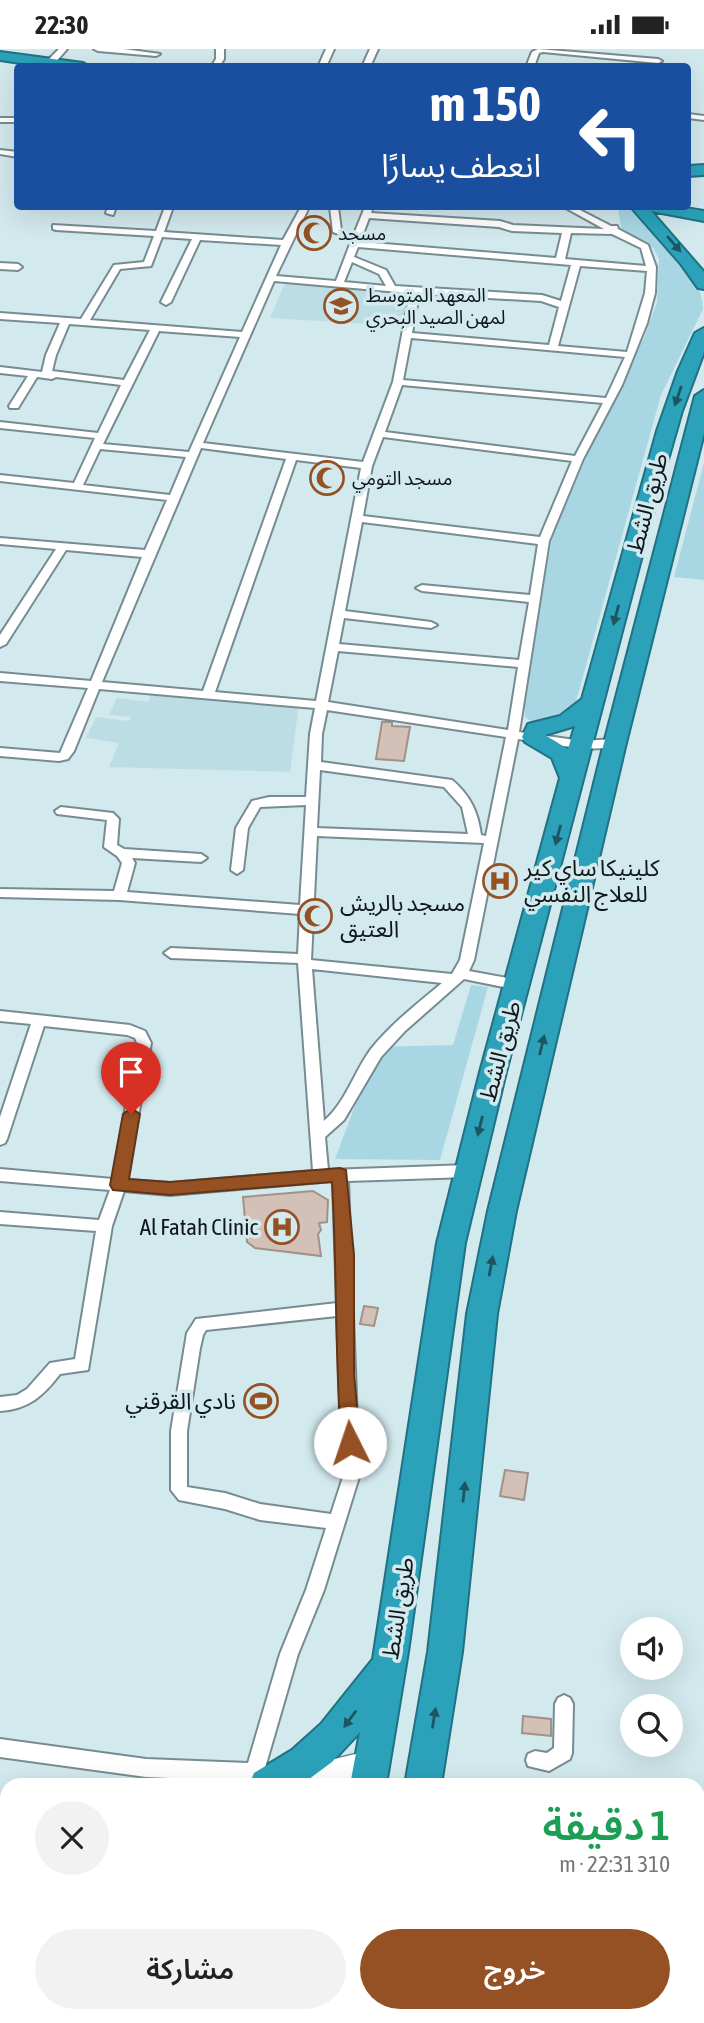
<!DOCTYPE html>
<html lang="ar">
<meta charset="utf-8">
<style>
:root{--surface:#fff;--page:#f2f2f2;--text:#222;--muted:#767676;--accent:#955123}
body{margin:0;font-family:"Asap Condensed","Noto Sans Arabic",sans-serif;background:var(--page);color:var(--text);direction:rtl;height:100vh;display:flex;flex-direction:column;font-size:26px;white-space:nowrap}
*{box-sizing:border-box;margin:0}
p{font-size:23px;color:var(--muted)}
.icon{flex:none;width:38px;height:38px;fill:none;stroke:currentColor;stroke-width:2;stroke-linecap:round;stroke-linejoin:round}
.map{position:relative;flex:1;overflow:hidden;direction:ltr}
.side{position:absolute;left:0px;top:1729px;width:705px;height:245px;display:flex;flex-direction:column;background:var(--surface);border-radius:21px 21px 0 0;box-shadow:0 7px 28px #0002;direction:rtl}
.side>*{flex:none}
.banner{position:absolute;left:14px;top:14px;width:677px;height:147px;border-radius:7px;box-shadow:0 7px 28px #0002;direction:rtl;background:#1a4fa0;color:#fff;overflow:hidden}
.controls{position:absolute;left:620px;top:1568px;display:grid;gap:14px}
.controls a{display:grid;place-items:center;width:63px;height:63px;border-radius:50%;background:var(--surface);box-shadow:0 7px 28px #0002;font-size:35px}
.pin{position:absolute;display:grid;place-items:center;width:60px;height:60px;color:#fff;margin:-72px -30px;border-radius:50% 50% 50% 0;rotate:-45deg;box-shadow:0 0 7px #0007}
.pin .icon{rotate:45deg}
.me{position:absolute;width:77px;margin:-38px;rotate:356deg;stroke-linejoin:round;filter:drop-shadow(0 0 5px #0008)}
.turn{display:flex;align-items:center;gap:24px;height:147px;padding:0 35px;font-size:32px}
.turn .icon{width:91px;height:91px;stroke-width:2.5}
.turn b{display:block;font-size:49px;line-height:60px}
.round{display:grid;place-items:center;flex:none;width:74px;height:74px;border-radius:37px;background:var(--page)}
.overview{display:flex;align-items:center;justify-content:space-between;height:119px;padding:0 35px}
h1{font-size:42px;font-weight:600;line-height:52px;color:#1e9e55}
.button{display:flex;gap:14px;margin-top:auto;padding:14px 35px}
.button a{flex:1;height:80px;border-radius:42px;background:var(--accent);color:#fff;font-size:28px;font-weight:600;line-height:80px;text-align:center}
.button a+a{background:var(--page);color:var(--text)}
.status{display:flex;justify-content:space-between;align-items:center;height:49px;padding:0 35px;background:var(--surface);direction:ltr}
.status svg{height:19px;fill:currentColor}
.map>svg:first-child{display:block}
.built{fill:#bddde5}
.green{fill:#a8d7e3}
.building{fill:#d3c0b6;stroke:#a29187;stroke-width:2}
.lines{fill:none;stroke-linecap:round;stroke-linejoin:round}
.street-casing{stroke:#778c92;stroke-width:4}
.secondary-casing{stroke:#778c92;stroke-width:3}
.highway-casing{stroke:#217182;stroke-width:4}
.street{fill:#fff;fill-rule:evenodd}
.secondary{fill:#fff;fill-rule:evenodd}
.highway{fill:#2ba2ba;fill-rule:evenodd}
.oneway{fill:#1c5662}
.route{fill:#955123;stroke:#613517;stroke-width:2}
.labels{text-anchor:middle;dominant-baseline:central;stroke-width:7;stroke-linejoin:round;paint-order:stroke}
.far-poi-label{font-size:19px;fill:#0f171a;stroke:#d2e9ee;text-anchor:start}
.street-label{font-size:23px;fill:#0f171a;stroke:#d2e9ee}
.poi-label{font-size:23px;fill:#0f171a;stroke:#d2e9ee;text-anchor:start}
</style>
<div class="status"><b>22:30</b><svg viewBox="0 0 49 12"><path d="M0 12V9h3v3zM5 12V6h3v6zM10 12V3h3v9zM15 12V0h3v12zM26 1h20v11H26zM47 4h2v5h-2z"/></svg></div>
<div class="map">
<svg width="704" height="1974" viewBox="0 0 704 1974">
<rect width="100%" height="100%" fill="#d2e9ee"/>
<path class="built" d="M285 234 409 244 403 277 270 269Z
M152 644 299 655 290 723 109 718 119 694 86 689 96 668 129 672 131 668 109 666 117 649 148 653Z"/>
<path class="green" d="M618 158H628C654 185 702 220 703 260L661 346 572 667C557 671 538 680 525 668L524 654 552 489 604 366 644 289 657 253 659 210 653 199 621 179Z
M704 414V531L674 528Z
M471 936 488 938 440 1111 335 1110 377 998 453 996Z
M218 1967H287L286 1974H216Z"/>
<path class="building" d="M382 673H392V677L410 678 404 712 376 710Z
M313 1142 328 1151 327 1173 319 1174 321 1181 318 1185 321 1207 255 1199 247 1193 243 1148Z
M364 1257 378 1259 374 1277 360 1275Z
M505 1421 528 1424 524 1451 500 1447Z
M523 1667 551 1670V1687L522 1684Z"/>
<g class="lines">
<g class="street-casing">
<path id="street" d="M59 0H67L54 15H48V11Z
M94 0H124L160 5 156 7 98 2Z
M216 0H224V10L219 18H211L216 10Z
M326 0H334L326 18H318Z
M370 0H378L370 18H362Z
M538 0 658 10 662 12 658 14 543 3 539 4 534 18H526L532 3Z
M688 65 704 67V71L688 69Z
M0 69H18V73H0Z
M0 101 18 103V108L0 105Z
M108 158H116L113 166 106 164Z
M165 158H173L164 183 283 191 301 158H309L276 227 336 232 352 190 333 183 330 158H338L341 181 354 185 365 158H373L371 164 500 172 513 176 604 180 564 158H574L611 177H617L618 180 648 196 656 218 655 244 647 274 622 336 583 410 549 492 519 683 582 692 615 690 621 694C605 707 540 693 518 690L474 911 469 922 518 931 525 936 518 941 464 930 405 982 381 1008 344 1071 325 1088 328 1121 468 1116 473 1118 475 1122 473 1126 468 1128 348 1132 359 1428 324 1541 298 1605 260 1736H242L243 1732 146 1728 0 1708V1690L146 1710 248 1714 280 1605 306 1541 326 1479 260 1471 225 1460 179 1451 171 1441V1382L187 1284 196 1270 337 1254 333 1132 170 1146 124 1142 112 1177 88 1321 60 1325C43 1347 29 1360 0 1362V1348L17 1346 27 1340 50 1314 75 1310 96 1182 0 1175V1163L99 1171 110 1141 0 1132V1120L113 1130 137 994 135 989 127 986 44 977 7 1090 5 1094 0 1096V1068L31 975 0 972V962L130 976 145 982 151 994 127 1131 170 1134 313 1122 298 914 171 909 164 904 171 899 298 905 300 865 119 851 0 848V840L114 842 122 814 117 807 104 798 107 771 57 765 55 762 61 758 113 764 119 770 117 796 124 800 201 805 207 809 201 813 132 809 135 814 127 843 300 856 306 756 260 758 248 779 243 821 237 825 231 821 236 779 252 752 269 748H306L310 685 315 659 99 640 74 702 68 710 59 712 0 707V699L60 704 88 639 0 632V624L91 632 142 508 66 501 6 595 0 598V586L56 500 0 495V489L145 501 167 451 0 432V426L74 434 95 389 0 379V373L98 384 121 336 56 328 52 330 37 328 18 359H10L9 357 28 327 0 324V318L42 323 46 306 60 274 0 270V264L81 270 114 216 144 213 154 187 56 181 53 180V176L156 182ZM369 169 499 178 512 182 562 184 556 209 360 193ZM571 184 612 185 641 199 646 217 565 210ZM162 188 192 190 161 253 166 256 171 253 200 191 281 196 242 283 90 271 120 220 151 217ZM358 198 571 216 561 252 542 246 395 237 386 221 354 208ZM352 213 379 225 386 237 344 233ZM580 217 647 222 645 244 627 303 558 297ZM274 232 410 244 393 333 363 413 203 394ZM419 245 541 252 559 258 549 296 412 284ZM69 275 150 281 124 331 52 322 56 306ZM159 282 240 288 189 403 103 395ZM411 289 625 308 606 349 403 331ZM402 336 603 354 575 407 385 383ZM383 388 572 412 540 488 363 467 372 417ZM201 399 286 410 203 642 102 633ZM100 400 186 408 170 446 83 436ZM296 411 361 419 316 652 215 643ZM362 473 538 495 530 546 422 536 416 539 422 542 529 553 519 611 339 595 344 569 431 579 437 576 431 573 345 562ZM338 602 518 618 508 681 328 653ZM327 661 506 688 486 787 481 786C478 763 470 746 452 731L321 713 322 685ZM320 721 444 738 462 758 468 785 317 779ZM317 787 484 794 460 911 452 925 311 911ZM312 920 442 934C418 954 391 975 371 1000 354 1023 346 1053 324 1072ZM337 1267 343 1428 331 1465 260 1455 225 1444 187 1438V1382L200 1299 203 1286 206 1281Z
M0 214 18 215 22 218 18 221 0 220Z
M564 1646 570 1649 573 1655 572 1704 570 1710 549 1722 528 1717 526 1711 528 1705 535 1702 547 1704 554 1699 555 1655 558 1649Z
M190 1967H210L209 1974H189Z"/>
</g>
<g class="secondary-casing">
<path id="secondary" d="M372 1701 382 1705 386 1715 382 1725C346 1739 309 1736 271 1736L275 1726 285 1722Z
M7 1774V1802L0 1803V1775Z"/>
</g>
<g class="highway-casing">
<path id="highway" d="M0 3 83 14 90 18H47L0 11Z
M704 116V126L688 127V117Z
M631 158H679L704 162V172L651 162 704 223V240L698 239 681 215Z
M704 279V303L682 362 659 442 506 1023 465 1194 408 1603 386 1736H350L360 1683 332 1713 301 1736H249L254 1724 292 1701 321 1675 373 1610 437 1194 480 1023 560 729 552 709 525 693 522 688 528 675 560 667 582 650 657 382 678 322 695 284ZM575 677 568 700 545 686Z
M704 341V384L626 694 516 1162 497 1265 462 1603 441 1736H405L428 1603 467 1265 488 1162 604 694 695 347Z
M306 1967H344L343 1974H305Z
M365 1967H403L402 1974H364Z"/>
</g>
<use href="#street" class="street"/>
<use href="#secondary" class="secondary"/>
<use href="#highway" class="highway"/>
</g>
<defs><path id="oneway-solid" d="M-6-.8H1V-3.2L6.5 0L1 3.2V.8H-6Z" transform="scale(1.75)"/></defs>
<g class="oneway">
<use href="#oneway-solid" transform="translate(674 195) rotate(49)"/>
<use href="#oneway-solid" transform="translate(678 347) rotate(109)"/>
<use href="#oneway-solid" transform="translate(616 566) rotate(105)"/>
<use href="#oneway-solid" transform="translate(558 786) rotate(105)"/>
<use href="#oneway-solid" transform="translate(542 996) rotate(-76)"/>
<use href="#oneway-solid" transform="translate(480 1077) rotate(104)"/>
<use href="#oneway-solid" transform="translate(491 1217) rotate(-79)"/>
<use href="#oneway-solid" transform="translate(464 1443) rotate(-84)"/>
<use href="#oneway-solid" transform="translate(434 1669) rotate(-81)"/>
<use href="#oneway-solid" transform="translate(350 1670) rotate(126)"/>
</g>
<path class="route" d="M131 1059 140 1065 129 1130 170 1133 340 1119 346 1121 354 1206V1324L360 1394 357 1400 350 1402 343 1400 341 1394C335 1307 337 1220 332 1133L170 1146 113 1141 110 1136 123 1065Z"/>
<defs>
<g id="mosque-ring" transform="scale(1.75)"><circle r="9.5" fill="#d2e9ee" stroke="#955123" stroke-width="1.5"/><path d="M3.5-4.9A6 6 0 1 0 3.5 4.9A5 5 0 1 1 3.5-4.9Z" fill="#955123"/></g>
<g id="university-ring" transform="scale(1.75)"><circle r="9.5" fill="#d2e9ee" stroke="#955123" stroke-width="1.5"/><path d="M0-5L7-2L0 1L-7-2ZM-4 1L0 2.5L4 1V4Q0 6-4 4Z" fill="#955123"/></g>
<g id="hospital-ring" transform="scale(1.75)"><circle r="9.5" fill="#d2e9ee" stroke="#955123" stroke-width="1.5"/><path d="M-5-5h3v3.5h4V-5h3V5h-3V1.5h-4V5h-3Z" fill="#955123"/></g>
<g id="stadium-ring" transform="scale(1.75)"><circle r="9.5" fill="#d2e9ee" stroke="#955123" stroke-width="1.5"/><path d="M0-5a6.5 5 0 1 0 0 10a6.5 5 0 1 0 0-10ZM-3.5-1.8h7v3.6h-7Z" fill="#955123"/></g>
</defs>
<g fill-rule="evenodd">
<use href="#mosque-ring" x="314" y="184"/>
<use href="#university-ring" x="341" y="257"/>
<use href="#mosque-ring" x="327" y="429"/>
<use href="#hospital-ring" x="500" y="832"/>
<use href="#mosque-ring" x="315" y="867"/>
<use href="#hospital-ring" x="282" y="1178"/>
<use href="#stadium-ring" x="261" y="1352"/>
</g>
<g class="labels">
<g class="far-poi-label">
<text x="338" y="184">مسجد</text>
<text x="366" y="246">المعهد المتوسط<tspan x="366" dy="22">لمهن الصيد البحري</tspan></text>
<text x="352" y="429">مسجد التومي</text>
</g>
<g class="street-label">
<text transform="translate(647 454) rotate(-75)">طريق الشط</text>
<text transform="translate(500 1002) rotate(-75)">طريق الشط</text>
<text transform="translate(398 1559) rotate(-81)">طريق الشط</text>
</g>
<g class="poi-label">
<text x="524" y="819">كلينيكا ساي كير<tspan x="524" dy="26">للعلاج النفسي</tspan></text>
<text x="340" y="854">مسجد بالريش<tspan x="340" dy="26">العتيق</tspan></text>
<text x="258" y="1178" text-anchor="end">Al Fatah Clinic</text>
<text x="236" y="1352" text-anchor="end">نادي القرقني</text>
</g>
</g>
</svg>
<div class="controls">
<a><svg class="icon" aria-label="sound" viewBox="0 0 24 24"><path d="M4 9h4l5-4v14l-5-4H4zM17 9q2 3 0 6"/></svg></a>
<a><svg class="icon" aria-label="search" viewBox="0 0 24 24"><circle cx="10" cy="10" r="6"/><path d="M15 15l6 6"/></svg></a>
</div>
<div class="pin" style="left:131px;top:1065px;background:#d93025"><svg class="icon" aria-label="arrive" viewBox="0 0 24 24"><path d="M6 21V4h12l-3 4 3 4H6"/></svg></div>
<svg class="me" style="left:350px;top:1394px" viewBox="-20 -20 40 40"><circle r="19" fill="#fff"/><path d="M0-13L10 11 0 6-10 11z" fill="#955123"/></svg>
<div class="banner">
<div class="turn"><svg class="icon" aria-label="left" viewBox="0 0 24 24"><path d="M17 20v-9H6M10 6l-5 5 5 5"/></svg><div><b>150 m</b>انعطف يسارًا</div></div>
</div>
<section class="side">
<div class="overview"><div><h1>1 دقيقة</h1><p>310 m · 22:31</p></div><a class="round"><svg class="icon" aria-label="close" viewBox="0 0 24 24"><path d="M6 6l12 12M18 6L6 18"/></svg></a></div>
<div class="button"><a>خروج</a><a>مشاركة</a></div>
</section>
</div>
